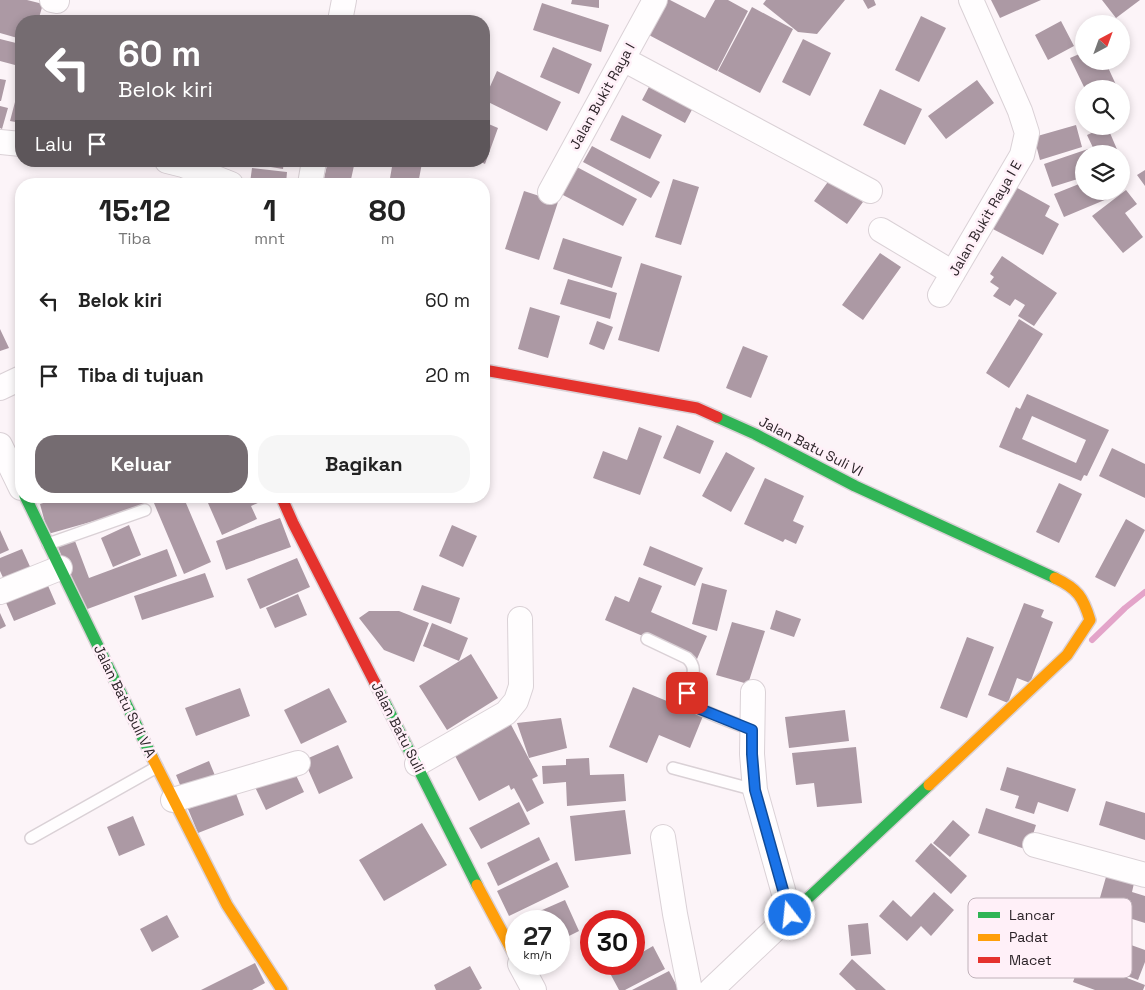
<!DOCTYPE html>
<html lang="id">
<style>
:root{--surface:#fff;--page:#f6f6f6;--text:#222;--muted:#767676;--accent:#756c71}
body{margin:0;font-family:"Space Grotesk",sans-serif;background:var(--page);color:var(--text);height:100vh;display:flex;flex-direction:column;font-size:19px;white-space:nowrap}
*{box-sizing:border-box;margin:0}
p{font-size:16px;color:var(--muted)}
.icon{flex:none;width:28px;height:28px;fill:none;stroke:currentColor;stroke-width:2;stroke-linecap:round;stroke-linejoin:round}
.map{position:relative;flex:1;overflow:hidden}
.drawer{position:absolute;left:15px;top:178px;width:475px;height:325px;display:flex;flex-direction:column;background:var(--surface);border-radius:20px;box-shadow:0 2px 8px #0003}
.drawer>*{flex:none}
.top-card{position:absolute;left:15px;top:15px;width:475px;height:152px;border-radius:20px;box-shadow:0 2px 8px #0003;background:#756c71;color:#fff;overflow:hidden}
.needle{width:32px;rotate:41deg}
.tools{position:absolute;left:1075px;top:15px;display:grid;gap:10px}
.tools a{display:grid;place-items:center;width:55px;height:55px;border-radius:50%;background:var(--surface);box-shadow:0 2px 8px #0003;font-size:25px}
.speed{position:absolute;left:505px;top:910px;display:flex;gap:10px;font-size:25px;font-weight:700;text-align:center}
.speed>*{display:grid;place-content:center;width:65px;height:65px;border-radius:50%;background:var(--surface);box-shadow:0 2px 8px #0003;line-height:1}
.speed small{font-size:12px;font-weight:400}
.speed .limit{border:8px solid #d22;background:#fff;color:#111}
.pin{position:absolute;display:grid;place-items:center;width:42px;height:42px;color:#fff;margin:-21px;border-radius:10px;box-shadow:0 2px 8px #0006}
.me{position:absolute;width:55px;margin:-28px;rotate:344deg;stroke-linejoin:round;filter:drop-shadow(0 0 4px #0008)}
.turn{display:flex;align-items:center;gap:18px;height:105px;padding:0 20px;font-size:22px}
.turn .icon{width:65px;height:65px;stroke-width:2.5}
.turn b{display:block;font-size:35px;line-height:42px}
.then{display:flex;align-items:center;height:48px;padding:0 20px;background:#0003;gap:10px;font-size:19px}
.eta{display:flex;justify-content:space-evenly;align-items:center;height:85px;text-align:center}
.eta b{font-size:30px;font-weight:800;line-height:35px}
.primary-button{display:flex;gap:10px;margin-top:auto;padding:10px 20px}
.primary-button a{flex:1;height:58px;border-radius:20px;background:var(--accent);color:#fff;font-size:20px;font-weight:800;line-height:58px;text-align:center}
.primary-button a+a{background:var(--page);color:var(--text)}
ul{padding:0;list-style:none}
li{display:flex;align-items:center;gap:15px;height:75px;padding:0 20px}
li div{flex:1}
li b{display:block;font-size:19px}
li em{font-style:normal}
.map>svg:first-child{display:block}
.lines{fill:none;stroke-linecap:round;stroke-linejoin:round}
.stream{stroke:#e3a4c9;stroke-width:6}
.building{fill:#ac99a4;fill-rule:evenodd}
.lane-casing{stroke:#dad1d6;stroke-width:14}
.street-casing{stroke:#dad1d6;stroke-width:26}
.fast-casing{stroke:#dad1d6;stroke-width:14}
.slow-casing{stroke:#dad1d6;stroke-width:14}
.jam-casing{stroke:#dad1d6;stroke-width:14}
.lane{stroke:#fffdfe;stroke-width:11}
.street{stroke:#fffdfe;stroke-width:24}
.fast{stroke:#30b455;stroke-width:11}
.slow{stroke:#ff9f0a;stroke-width:11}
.jam{stroke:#e5322d;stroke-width:11}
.route-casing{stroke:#114b97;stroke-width:12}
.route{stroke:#1a73e8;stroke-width:9}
.labels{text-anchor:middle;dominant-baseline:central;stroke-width:5;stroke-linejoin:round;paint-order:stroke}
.street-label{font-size:14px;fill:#2c2328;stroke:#fff0f8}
.key{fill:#fff0f8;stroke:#c0b2ba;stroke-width:1}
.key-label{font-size:14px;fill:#2c2328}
</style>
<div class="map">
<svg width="1145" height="990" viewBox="0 0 1145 990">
<rect width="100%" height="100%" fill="#fcf4f8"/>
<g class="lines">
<path class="stream" d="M1092 640 1125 608 1145 592"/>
</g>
<path class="building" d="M0 0H27L43 4 38 21H21V39L0 33Z
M572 0H599V8L571 4Z
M665 0H670L705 18 715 0H728L748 11 717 71 647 34Z
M766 0H845L817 34 798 32 763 4Z
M863 0H874L876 5 868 9Z
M991 0H1041L1000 18Z
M1102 0H1140L1116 18Z
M542 3 609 25 601 52 533 30Z
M752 7 793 29 760 93 718 71Z
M921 16 946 28 919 82 895 70Z
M1061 21 1074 46 1048 60 1035 35Z
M0 39 20 44 15 65 0 61Z
M803 39 831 53 810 96 782 82Z
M553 47 592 64 579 94 540 77Z
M1084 52V61H1105L1118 89H1085L1070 58Z
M497 71 561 102 547 131 484 100Z
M21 75V99L15 97Z
M0 79 6 80 1 101H0Z
M977 80 994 103 946 139 928 116Z
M652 81 695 104 685 123 642 100Z
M880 89 922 109 905 145 863 125Z
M15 102 21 103V123L10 121Z
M0 106 8 108 2 129 0 128Z
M622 115 662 135 650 159 610 140Z
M484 122 498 128 485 164 479 161H484Z
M1076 125 1082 147 1040 160 1034 137Z
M1107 126 1119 154H1096L1087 135Z
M592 146 660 182 651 198 583 162Z
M1088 149 1090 154H1084V177L1052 187 1044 164Z
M254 161H284L283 169 253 164Z
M328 161H355L350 184 323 183Z
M393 161 422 163 418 184H389Z
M575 166 637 199 623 226 561 194Z
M252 168 287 172 286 184 250 183Z
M1145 170V186L1137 175Z
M673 179 699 187 681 245 655 237Z
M830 179 863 202 847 224 814 201Z
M1084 182V191H1104L1107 199 1064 217 1054 194Z
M1010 184 1050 206 1045 216 1059 224 1043 255 987 226Z
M1126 190 1137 204 1125 213 1143 237 1123 253 1092 216Z
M524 191 558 202 539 260 505 249Z
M563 238 622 257 612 288 553 269Z
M880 253 901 267 863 320 842 305Z
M1002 256 1057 293 1034 326 1018 316 1025 305 1015 299 1010 306 993 296 999 288 990 282 994 277 990 274Z
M641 263 682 276 659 352 618 340Z
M568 279 617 293 610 319 560 304Z
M530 307 560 316 548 358 518 349Z
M1019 319 1043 334 1009 388 986 373Z
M597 321 613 327 604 350 589 344Z
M0 329 9 348 0 351Z
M743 346 768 356 751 398 726 388Z
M1027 394 1109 430 1087 476 1084 475 1081 481 999 447 1016 407 1020 409ZM1032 416 1086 440 1076 463 1022 439Z
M677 425 714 441 700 474 663 458Z
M639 427 662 436 640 495 593 478 603 451 627 460Z
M1112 448 1145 464V498L1099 476Z
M726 452 755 468 731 512 702 496Z
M765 478 804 496 793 521 804 526 796 544 785 539 783 542 744 524Z
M1059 483 1082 494 1059 543 1036 532Z
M65 496H144L147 506 48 534 40 504Z
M151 496H183L211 562 184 574Z
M218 496H273L251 506 257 519 222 535 208 503 219 498Z
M414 496H439L438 502Z
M280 518 291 547 226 570 216 541Z
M1126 519 1145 530 1115 587 1095 577Z
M129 525 141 555 113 567 101 538Z
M452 525 477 536 463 567 439 556Z
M0 530 9 550 0 554Z
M75 541 89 578 167 549 177 576 82 611 58 547Z
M650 546 703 568 695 586 643 565Z
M22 549 32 571 5 582 0 571V558Z
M297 558 310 587 260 609 247 579Z
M205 573 214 597 142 620 134 596Z
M639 577 662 586 651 612 707 636 697 659 605 620 615 596 629 602Z
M46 581 56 604 14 621 4 598Z
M702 583 727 590 717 631 692 624Z
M422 585 460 598 451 624 413 610Z
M298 594 307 615 275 628 266 608Z
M1024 603 1044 610 1041 617 1053 622 1030 683 1017 678 1008 703 988 695Z
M776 610 801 619 794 637 770 629Z
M369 611H399L429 623 414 662 384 650 359 618Z
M0 613 6 626 0 629Z
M732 622 765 631 748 684 716 675Z
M432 623 468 638 459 661 423 646Z
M967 637 994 647 967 718 940 708Z
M471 654 498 698 447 730 419 686Z
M633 687 703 716 690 748 659 735 647 763 609 747Z
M240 688 250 716 196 736 185 708Z
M329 688 347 722 301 744 284 710Z
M845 710 849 741 789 748 785 717Z
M561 718 567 748 529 758 517 723Z
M508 719 538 776 532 779 544 803 527 812 514 788 511 790 509 785 479 801 453 752Z
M338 745 353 778 319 794 304 760Z
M856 747 862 803 817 807 814 783 796 785 792 753Z
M589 758 590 775 624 774 626 801 567 806 566 782 543 784 542 766 566 765V759Z
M209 761 216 778 183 792 176 775Z
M1007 767 1076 789 1068 812 1038 802 1034 814 1015 808 1019 796 1000 790Z
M294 771 304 792 266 810 255 787Z
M235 791 244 815 198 833 188 809Z
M1106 801 1145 813V840L1099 825Z
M519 802 530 824 481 849 469 828Z
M986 808 1036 825 1028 850 978 833Z
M625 810 631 854 575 861 570 816Z
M133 816 145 845 119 856 107 827Z
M953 820 970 835 950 857 933 843Z
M422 823 447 865 384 901 359 860Z
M539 837 550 860 498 886 487 863Z
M931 843 967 876 951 894 915 861Z
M557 862 569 887 509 916 497 891Z
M1108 870 1135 879 1132 892 1145 896V923L1097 908Z
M934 892 954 910 931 936 921 926 907 941 879 916 893 900 911 917Z
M565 900 579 931 559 941V921H517Z
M167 915 179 937 152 952 140 929Z
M868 923 871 954 851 956 848 925Z
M1078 926 1145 950V962L1138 980 1068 954Z
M653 946 665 969 625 990H619L605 964H634V957Z
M852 959 886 990H856L839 974Z
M1081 960 1145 985 1143 990H1095L1073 982Z
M255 963 265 983 252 990H201Z
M470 966 482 988 479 990H436L434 985Z
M669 971 679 990H632Z"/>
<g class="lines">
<g class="lane-casing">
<path id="lane" d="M48 544 145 510
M647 639 687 658C704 673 680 687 691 702 697 711 740 725 752 730
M673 768 755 790
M31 838 157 767"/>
</g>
<g class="street-casing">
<path id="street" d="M52 0 57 1
M340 21 344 0
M623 59 870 191
M0 142 21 144
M167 161 183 165 231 184
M310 184 314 161
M550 192 655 0
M881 230 953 273
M940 295 1022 155 1027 133 1020 111 971 0
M0 388 21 378
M0 445 21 488
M0 592 60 568
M417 764 506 713 516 701 521 686 520 619
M173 800 298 763
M663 837 675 914 690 990
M1035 845 1145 875
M520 964 534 990
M711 990 790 915 755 790 752 754 753 692"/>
</g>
<g class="fast-casing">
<path id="fast" d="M717 417 755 434 855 486 1055 578
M25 496 152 757
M375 683 477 885
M790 915 929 785"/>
</g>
<g class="slow-casing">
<path id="slow" d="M152 757 227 905 282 990
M929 785 1067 655 1090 620C1083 597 1078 589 1055 578
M477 885 516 958"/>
</g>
<g class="jam-casing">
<path id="jam" d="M484 370 697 408 717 417
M281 496 293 523 375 683"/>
</g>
<use href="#lane" class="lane"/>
<use href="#street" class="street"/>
<use href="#fast" class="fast"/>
<use href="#slow" class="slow"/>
<use href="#jam" class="jam"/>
</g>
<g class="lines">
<g class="route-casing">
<path id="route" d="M687 693 691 702 700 709 752 730V754L755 790 790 915"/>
</g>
<use href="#route" class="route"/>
</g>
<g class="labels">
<g class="street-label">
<text transform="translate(602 96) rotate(-61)">Jalan Bukit Raya I</text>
<text transform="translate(985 218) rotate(-60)">Jalan Bukit Raya I E</text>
<text transform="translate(811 446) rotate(27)">Jalan Batu Suli VI</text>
<text transform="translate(125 701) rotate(64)">Jalan Batu Suli V A</text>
<text transform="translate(398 727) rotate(63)">Jalan Batu Suli</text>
</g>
</g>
<rect x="968" y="898" width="164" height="80" rx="8" class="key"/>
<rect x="978" y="912" width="22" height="6" fill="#30b455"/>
<rect x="978" y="934" width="22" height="7" fill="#ff9f0a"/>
<rect x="978" y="957" width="22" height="6" fill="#e5322d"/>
<g class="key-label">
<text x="1009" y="920">Lancar</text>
<text x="1009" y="942">Padat</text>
<text x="1009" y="965">Macet</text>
</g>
</svg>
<div class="tools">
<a><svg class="needle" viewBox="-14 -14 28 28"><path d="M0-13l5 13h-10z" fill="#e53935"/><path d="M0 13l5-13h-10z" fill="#767676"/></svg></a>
<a><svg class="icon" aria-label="search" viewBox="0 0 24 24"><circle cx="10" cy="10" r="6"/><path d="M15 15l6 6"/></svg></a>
<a><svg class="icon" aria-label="layers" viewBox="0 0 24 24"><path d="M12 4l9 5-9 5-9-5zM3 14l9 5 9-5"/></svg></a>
</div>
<div class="speed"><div>27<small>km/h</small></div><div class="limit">30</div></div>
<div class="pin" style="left:687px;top:693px;background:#d93025"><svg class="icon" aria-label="arrive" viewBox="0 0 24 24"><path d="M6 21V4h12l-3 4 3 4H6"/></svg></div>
<svg class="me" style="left:790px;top:915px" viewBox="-20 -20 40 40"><circle r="17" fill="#1a73e8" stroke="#fff" stroke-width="3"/><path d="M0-11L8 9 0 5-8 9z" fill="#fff"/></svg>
<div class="top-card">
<div class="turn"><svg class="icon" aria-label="left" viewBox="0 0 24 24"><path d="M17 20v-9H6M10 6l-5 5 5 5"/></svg><div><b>60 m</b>Belok kiri</div></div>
<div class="then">Lalu<svg class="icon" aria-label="arrive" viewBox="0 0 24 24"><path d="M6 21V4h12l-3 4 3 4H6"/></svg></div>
</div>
<section class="drawer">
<div class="eta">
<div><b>15:12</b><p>Tiba</p></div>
<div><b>1</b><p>mnt</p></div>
<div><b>80</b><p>m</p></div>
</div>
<ul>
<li><svg class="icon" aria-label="left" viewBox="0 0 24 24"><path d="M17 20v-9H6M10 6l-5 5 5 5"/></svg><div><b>Belok kiri</b></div><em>60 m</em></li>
<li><svg class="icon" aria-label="arrive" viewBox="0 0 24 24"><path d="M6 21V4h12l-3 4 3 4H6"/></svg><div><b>Tiba di tujuan</b></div><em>20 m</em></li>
</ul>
<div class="primary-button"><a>Keluar</a><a>Bagikan</a></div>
</section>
</div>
